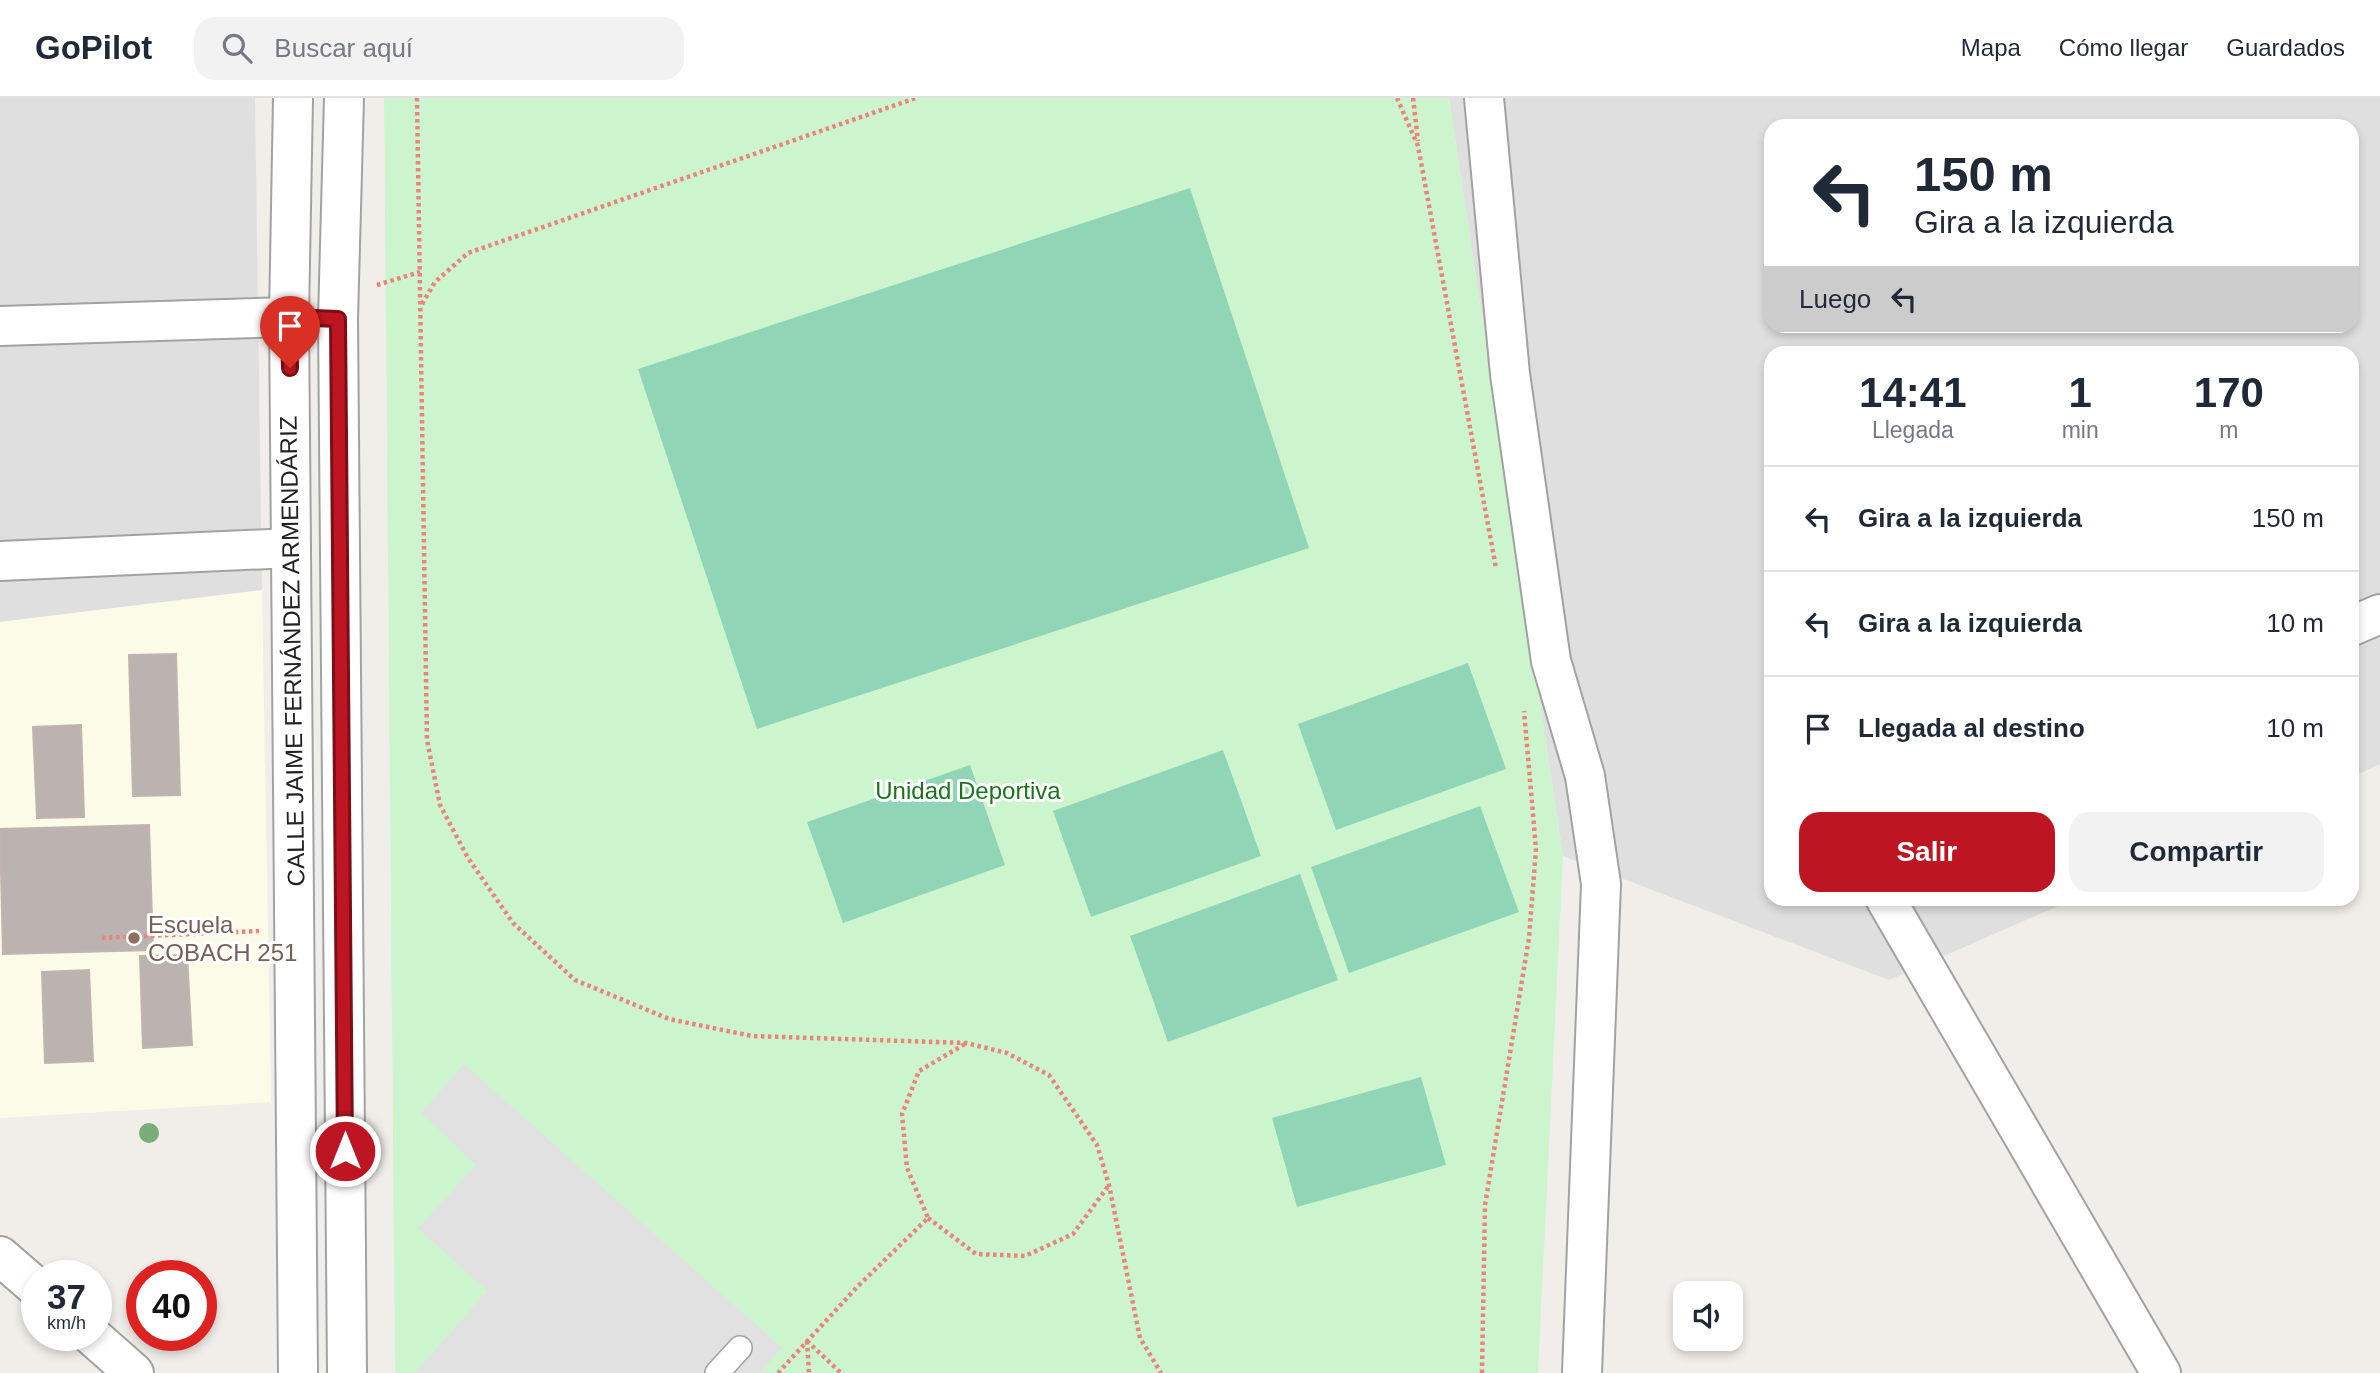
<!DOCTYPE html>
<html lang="es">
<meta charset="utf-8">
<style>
:root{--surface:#fff;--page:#f2f2f3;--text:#1f2937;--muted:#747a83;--line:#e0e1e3;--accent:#bd1622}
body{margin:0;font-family:Helvetica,sans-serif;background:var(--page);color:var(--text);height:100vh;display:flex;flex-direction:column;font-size:26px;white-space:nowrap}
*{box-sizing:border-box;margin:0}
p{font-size:23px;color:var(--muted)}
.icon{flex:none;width:38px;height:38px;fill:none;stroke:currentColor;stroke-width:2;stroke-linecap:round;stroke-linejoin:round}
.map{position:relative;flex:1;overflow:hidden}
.details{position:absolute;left:1764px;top:248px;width:595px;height:560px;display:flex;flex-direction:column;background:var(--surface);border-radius:21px;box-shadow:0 4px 10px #0003}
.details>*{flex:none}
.banner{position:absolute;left:1764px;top:21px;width:595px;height:214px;border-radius:21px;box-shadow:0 4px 10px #0003;background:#fff;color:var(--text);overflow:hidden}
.tools{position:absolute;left:1673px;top:1183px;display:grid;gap:14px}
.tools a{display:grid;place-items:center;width:70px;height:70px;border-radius:14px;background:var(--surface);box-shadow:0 4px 10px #0003;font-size:35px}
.speed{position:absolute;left:21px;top:1162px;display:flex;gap:14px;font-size:35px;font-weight:700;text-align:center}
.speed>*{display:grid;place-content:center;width:91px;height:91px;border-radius:50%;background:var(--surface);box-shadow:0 4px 10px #0003;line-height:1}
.speed small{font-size:18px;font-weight:400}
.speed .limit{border:10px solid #d22;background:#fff;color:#111}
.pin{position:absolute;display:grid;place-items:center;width:60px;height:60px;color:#fff;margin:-72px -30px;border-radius:50% 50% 50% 0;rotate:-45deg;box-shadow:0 0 7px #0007}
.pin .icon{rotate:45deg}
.me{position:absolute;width:77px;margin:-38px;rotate:0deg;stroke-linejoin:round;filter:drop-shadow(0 0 5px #0008)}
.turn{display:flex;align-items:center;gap:24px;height:147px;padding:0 35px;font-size:32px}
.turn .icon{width:91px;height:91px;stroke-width:2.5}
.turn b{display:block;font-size:49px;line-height:60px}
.then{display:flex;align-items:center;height:66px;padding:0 35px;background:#0003;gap:14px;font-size:26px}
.eta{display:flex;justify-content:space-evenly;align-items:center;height:119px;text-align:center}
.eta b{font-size:42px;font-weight:800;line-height:49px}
.action{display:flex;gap:14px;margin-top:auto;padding:14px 35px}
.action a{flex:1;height:80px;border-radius:21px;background:var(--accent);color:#fff;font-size:28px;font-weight:800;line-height:80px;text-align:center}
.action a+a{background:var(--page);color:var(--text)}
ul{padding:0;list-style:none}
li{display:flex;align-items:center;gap:21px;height:105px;padding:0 35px;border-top:2px solid var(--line)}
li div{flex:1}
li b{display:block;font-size:26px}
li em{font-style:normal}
header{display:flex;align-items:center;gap:42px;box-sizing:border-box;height:98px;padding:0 35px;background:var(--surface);border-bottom:2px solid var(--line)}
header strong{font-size:33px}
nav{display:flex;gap:38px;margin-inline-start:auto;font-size:24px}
.search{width:490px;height:63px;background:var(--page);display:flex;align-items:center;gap:18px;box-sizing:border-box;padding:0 24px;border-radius:21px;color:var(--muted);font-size:26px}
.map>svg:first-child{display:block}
.residential{fill:#dfdfdf;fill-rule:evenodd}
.education{fill:#fcfbe7}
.park{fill:#ccf5cd}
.pitch{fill:#90d6b6}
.parking{fill:#e1e1e1}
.building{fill:#bab3af;stroke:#c1b4ad;stroke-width:2}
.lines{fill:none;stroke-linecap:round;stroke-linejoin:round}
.service-casing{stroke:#a2a2a2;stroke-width:26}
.minor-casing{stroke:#a2a2a2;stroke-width:42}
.tertiary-casing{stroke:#a2a2a2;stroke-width:42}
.path{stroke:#eb837f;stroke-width:4.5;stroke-dasharray:3.5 3.5;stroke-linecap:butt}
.service{stroke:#fff;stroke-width:23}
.minor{stroke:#fff;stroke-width:38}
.tertiary{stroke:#fff;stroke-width:38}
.tree{fill:#7aac77}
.route-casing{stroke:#7b0e16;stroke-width:18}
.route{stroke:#bd1622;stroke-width:12}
.education-dot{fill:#8d6e63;stroke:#fff;stroke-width:2.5}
.labels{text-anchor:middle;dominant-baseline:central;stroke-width:6;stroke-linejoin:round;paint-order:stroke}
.street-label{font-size:24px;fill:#212121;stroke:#fff}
.park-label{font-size:24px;fill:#18761a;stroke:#fff}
.education-label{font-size:24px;fill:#785e54;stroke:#fff;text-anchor:start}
</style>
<header>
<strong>GoPilot</strong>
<div class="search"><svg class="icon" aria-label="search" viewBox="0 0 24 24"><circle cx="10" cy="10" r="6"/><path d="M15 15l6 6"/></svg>Buscar aquí</div>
<nav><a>Mapa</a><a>Cómo llegar</a><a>Guardados</a></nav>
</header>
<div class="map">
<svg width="2380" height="1275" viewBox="0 0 2380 1275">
<rect width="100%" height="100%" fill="#f1eee9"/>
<path class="residential" d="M0 0H255L262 492 0 524Z
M1449 0H2380V666L2352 679V256H1771V802H2072L1889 882 1563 758ZM1771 28H2352V228H1771Z"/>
<path class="education" d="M262 492 271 1004 0 1020V524Z"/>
<path class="park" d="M384 0H1449L1563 758 1538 1275H395Z"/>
<path class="pitch" d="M1190 90 1309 450 757 631 638 271Z
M1468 565 1506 671 1336 732 1298 626Z
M1223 652 1261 758 1091 819 1053 713Z
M970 667 1005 767 843 825 807 724Z
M1480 708 1519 814 1349 875 1311 769Z
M1300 776 1338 882 1168 944 1130 838Z
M1421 979 1446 1067 1297 1109 1272 1020Z"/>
<path class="parking" d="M464 966 782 1250 760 1275H415L487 1193 418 1130 476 1067 421 1015Z"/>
<path class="building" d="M176 556 180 697 133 698 129 557Z
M81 627 84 719 37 720 33 629Z
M149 727 153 852 3 856 0 731Z
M187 857 192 947 143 950 140 858Z
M89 872 93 963 45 965 42 874Z"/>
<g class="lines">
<g class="service-casing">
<path id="service" d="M717 1275 740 1250"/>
</g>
<g class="minor-casing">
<path id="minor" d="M1484 0 1510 276 1551 563 1585 678 1601 786 1582 1275
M0 228 289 219
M0 463 291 450
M2352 528 2380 516
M1886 802 2161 1275"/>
</g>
<g class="tertiary-casing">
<path id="tertiary" d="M293 0 289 219 298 1275
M344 0 338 221 347 1275
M0 1158 37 1190
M91 1237 134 1275"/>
</g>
<path class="path" d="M417 0 427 642 440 707 468 760 513 825 575 882 669 921 752 938 966 945 1007 955 1049 977 1097 1047 1109 1087 1140 1240 1161 1275
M1397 0 1418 48 1496 470
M1413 0 1418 43
M377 187 420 174
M422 206 435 184 468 155 916 0
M102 840 259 833
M928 1120 976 1156 1025 1158 1073 1136 1109 1087
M807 1243 841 1275
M807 1243 809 1275
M778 1275 858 1188 928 1120 907 1070 902 1016 919 973 965 946
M1482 1275 1485 1107 1529 840 1536 751 1524 613"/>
<use href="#service" class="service"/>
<use href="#minor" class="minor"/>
<use href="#tertiary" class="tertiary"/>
</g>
<circle class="tree" cx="149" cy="1035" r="10"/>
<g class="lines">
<g class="route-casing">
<path id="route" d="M290 270 289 219 338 221 345 1053"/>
</g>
<use href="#route" class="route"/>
</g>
<circle class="education-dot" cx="134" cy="840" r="7"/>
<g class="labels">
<g class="street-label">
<text transform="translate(292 553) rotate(-91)">CALLE JAIME FERNÁNDEZ ARMENDÁRIZ</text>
</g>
<g class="park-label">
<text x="968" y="692">Unidad Deportiva</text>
</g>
<g class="education-label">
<text x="148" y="826">Escuela<tspan x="148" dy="28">COBACH 251</tspan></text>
</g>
</g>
</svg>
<div class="tools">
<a><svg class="icon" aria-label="sound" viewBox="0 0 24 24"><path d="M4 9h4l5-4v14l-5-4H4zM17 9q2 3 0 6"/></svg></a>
</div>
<div class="speed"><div>37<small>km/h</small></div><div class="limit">40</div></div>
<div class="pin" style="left:290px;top:270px;background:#d93025"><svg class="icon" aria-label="arrive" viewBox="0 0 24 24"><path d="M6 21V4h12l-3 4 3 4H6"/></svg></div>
<svg class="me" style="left:345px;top:1053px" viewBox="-20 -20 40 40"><circle r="17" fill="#bd1622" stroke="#fff" stroke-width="3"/><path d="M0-11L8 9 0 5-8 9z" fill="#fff"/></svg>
<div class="banner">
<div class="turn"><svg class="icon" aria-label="left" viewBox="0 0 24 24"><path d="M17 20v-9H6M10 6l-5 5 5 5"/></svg><div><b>150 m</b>Gira a la izquierda</div></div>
<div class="then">Luego<svg class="icon" aria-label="left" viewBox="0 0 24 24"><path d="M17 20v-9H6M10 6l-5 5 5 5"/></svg></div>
</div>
<section class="details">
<div class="eta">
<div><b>14:41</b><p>Llegada</p></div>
<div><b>1</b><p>min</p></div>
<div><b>170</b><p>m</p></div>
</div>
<ul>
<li><svg class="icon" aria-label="left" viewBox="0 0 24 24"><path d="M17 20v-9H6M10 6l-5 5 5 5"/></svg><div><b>Gira a la izquierda</b></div><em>150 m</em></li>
<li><svg class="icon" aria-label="left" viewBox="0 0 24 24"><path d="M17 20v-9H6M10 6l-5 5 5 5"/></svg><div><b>Gira a la izquierda</b></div><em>10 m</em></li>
<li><svg class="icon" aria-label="arrive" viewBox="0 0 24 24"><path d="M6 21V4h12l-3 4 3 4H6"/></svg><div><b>Llegada al destino</b></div><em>10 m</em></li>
</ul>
<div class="action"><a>Salir</a><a>Compartir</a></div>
</section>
</div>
